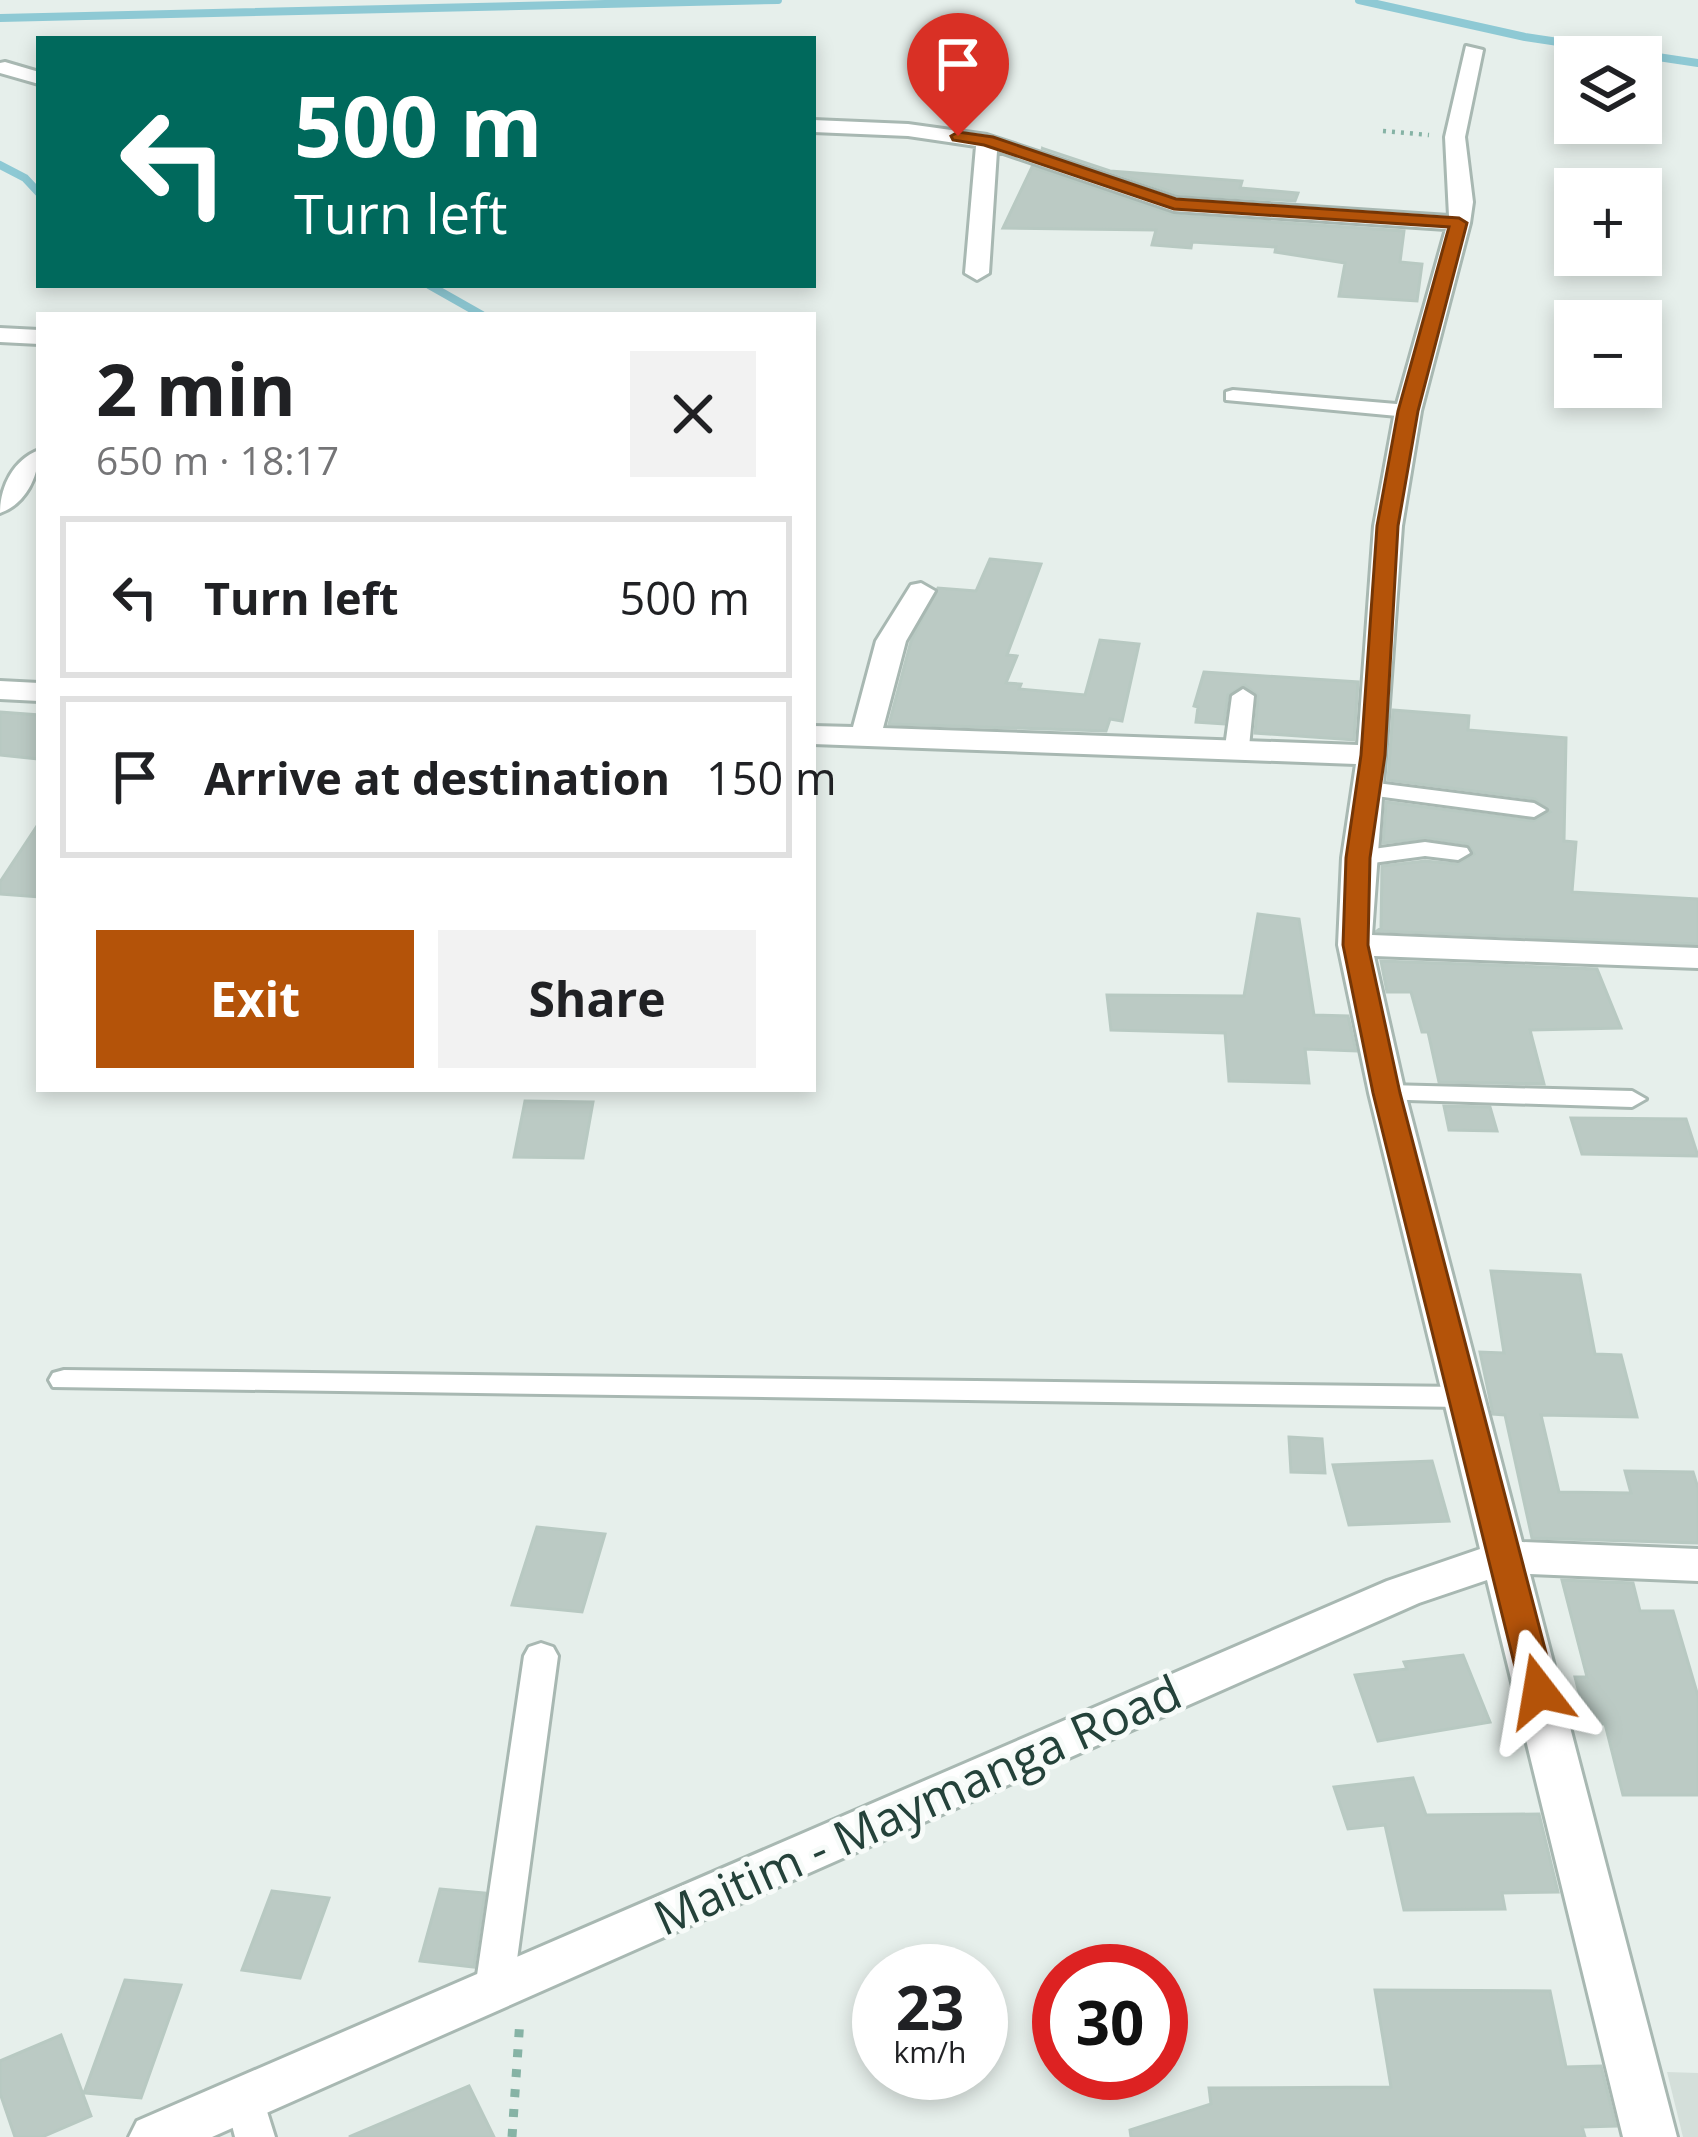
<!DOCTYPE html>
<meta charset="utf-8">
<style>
:root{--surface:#fff;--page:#f2f2f2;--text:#202124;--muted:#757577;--line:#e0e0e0;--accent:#b45309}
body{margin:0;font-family:"Open Sans",sans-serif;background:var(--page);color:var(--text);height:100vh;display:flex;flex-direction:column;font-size:45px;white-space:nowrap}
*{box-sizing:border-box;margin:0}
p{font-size:39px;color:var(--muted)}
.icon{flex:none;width:66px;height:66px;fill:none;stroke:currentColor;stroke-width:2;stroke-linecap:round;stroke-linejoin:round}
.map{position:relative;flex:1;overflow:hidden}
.panel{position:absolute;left:36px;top:312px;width:780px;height:780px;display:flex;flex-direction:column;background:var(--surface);border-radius:0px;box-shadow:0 6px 18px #0003}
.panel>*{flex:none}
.guide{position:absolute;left:36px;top:36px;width:780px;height:252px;border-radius:0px;box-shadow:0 6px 18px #0003;background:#00695c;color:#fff;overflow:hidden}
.tools{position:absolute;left:1554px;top:36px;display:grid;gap:24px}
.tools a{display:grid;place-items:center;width:108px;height:108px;border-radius:0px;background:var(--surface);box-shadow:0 6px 18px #0003;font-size:60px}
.speed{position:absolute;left:852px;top:1944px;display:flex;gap:24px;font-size:60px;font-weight:700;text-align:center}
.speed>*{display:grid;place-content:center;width:156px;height:156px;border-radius:50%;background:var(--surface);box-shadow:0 6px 18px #0003;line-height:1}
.speed small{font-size:30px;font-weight:400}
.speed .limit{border:18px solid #d22;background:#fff;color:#111}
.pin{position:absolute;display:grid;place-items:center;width:102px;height:102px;color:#fff;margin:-123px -51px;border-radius:50% 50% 50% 0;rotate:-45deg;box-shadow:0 0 12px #0007}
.pin .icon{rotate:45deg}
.me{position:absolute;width:132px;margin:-66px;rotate:346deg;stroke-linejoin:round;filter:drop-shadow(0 0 9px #0008)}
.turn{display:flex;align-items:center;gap:42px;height:252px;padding:0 60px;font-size:54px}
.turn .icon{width:156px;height:156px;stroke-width:2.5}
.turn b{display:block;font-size:84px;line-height:102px}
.round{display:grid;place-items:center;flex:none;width:126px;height:126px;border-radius:0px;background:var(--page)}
.headline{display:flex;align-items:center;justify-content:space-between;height:204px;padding:0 60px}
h1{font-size:72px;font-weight:700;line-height:90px}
.action{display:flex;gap:24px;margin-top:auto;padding:24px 60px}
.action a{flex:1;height:138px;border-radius:0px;background:var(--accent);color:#fff;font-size:48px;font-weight:700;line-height:138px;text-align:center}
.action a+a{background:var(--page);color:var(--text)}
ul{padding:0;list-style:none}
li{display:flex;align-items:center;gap:36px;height:162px;margin:0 24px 18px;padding:0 36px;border:6px solid var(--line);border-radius:0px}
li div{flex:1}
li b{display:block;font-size:45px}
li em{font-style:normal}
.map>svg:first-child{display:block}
.built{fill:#d4dfda}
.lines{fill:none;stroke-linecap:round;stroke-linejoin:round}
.stream{stroke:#8ec9d4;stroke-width:8}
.building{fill:#bbcac4;stroke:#b8c9c2;stroke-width:3}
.service-casing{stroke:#a8b8b2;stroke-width:6}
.minor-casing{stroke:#a8b8b2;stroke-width:6}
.path-far1{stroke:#86b3a5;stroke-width:4.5;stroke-dasharray:3 6;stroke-linecap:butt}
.path{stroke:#86b3a5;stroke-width:9;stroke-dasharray:8 12;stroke-linecap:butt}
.service{fill:#fff;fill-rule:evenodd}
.minor{fill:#fff;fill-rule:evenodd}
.route{fill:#b45309;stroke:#753606;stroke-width:3}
.labels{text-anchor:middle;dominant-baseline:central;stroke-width:10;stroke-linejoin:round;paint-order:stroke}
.near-street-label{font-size:48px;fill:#24423a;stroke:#f7fbf9}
</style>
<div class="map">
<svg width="1698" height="2137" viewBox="0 0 1698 2137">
<rect width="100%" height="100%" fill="#e6efeb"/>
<path class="built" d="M1667 2072 1698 2073V2137H1683Z"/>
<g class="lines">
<path class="stream" d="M1359 0 1525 37 1698 63
M0 18 778 0
M0 165 25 178 39 193
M429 285 482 315"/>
</g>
<path class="building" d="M1041 148 1110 171 1242 181 1240 188 1298 193 1295 201 1178 194Z
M1032 167 1174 215 1404 231 1400 262 1422 264 1417 301 1339 296 1345 263 1275 252 1276 247 1192 242 1191 248 1152 245 1156 230 1003 228Z
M990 559 1041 564 1007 655 1017 656 1006 683 1021 684 1019 689 1085 695 1100 640 1139 644 1122 721 1110 719 1106 731 889 724 911 641 938 588 976 591Z
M1204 672 1358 682 1354 740 1255 733 1258 696 1245 685 1228 695 1224 724 1196 722 1198 707 1194 706Z
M1393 710 1469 716 1468 730 1566 738 1564 841 1576 842 1572 892 1698 899V944L1377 931 1381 928 1382 866 1425 861 1457 864 1474 854 1468 844 1426 838 1383 843 1386 802 1533 821 1550 812 1535 799 1388 780Z
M0 712 39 715V759L0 755Z
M39 823V897L0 894V882Z
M1258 914 1299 919 1314 1015 1348 1016 1356 1051 1305 1049 1309 1083 1229 1081 1225 1033 1111 1030 1107 995 1244 996Z
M1381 961 1597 969 1621 1028 1530 1030 1544 1084 1439 1082 1428 1032H1422L1411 992H1387Z
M525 1101 593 1102 583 1158 514 1157Z
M1444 1106 1490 1107 1497 1131 1449 1130Z
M1571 1118 1686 1119 1698 1156 1582 1154Z
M1491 1271 1580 1275 1595 1354 1621 1355 1637 1417 1541 1415 1559 1492 1631 1493 1625 1471 1693 1472 1698 1488V1543L1532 1538 1505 1415 1493 1414 1480 1352 1504 1353Z
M1289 1437 1322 1439 1325 1473 1291 1472Z
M1432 1461 1449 1521 1349 1525 1333 1465Z
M537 1527 605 1534 582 1612 512 1605Z
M1562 1580 1633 1583 1640 1611H1673L1698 1696V1795H1623L1605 1724H1587L1575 1677H1587Z
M1463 1655 1490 1722 1378 1741 1355 1675 1407 1669 1404 1662Z
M1413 1778 1426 1815 1539 1814 1558 1892 1502 1893 1505 1909 1404 1910 1385 1825 1348 1829 1334 1787Z
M440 1889 485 1893 474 1967 420 1961Z
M272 1891 329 1898 300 1978 242 1970Z
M125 1980 181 1985 141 2098 84 2093Z
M1375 1990 1550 1991 1566 2067 1601 2066 1616 2126 1582 2127 1585 2137H1131L1130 2130 1211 2104 1209 2088 1391 2087Z
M61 2035 91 2116 42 2137H15L0 2093V2061Z
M469 2086 494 2137H349Z"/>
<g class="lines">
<g class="service-casing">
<path id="service" d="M1233 390 1408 405 1417 411 1408 417 1226 400V392Z
M1243 689 1254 696 1249 747 1237 754 1225 747 1232 696Z
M1369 782 1534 803 1546 810 1534 817 1361 794 1357 789Z
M1425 842 1467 848 1470 853 1458 860 1425 856 1358 865 1346 858 1358 851Z
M1387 1085 1632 1091 1646 1099 1632 1107 1377 1099 1373 1093Z
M64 1370 1463 1387 1474 1390 1479 1397 1474 1404 1463 1407 53 1387 49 1380 53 1373Z
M541 1643 553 1647 558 1656 513 1989 508 2000 494 2005 480 2000 475 1989 524 1656 529 1647Z
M245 2081 259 2086 275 2137H235L225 2098 231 2086Z"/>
</g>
<g class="minor-casing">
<path id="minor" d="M1466 46 1483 50 1465 137 1473 202 1470 223 1421 411 1402 526 1372 935 1698 948V968L1374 956 1405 1093 1522 1542 1698 1549V1581L1530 1574 1677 2137H1623L1487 1580 1419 1603 212 2137H129L137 2121 1387 1581 1480 1549 1369 1093 1338 945 1342 858 1356 764 813 744V726L853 727 876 641 911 585 921 583 935 591 906 641 883 728 1358 745 1374 526 1395 411 1446 229 1174 211 997 151 989 273 977 280 965 273 976 146 908 136 813 132V120L908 124 987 135 1177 198 1449 216 1445 137Z
M5 62 39 72V84L0 73V63Z
M0 328 39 330V344L0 342Z
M39 450C39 476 26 504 0 513 0 487 13 460 39 450Z
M0 681 39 683V701L0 699Z"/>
</g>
<path class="path-far1" d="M1383 131 1429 135"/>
<path class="path" d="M512 2137 520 2019"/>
<use href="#service" class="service"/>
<use href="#minor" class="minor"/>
</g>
<path class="route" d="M958 132 993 137 1176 199 1459 218 1467 223 1418 411 1398 526 1385 755 1370 858 1368 945 1400 1093 1556 1691 1551 1700 1539 1704 1526 1700 1521 1691 1373 1093 1343 945 1346 858 1361 755 1377 526 1398 411 1449 227 1174 209 984 145 953 140 951 136Z"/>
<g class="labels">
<g class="near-street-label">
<text transform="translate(917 1804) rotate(-24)">Maitim - Maymanga Road</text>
</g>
</g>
</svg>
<div class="tools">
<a><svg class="icon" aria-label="layers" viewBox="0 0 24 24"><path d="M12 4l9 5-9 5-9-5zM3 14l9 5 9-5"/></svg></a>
<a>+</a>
<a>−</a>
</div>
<div class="speed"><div>23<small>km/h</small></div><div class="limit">30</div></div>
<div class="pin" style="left:958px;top:136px;background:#d93025"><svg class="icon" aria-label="arrive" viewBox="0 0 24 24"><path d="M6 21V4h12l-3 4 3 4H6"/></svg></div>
<svg class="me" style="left:1539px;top:1691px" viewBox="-20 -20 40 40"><path d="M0-17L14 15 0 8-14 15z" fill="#b45309" stroke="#fff" stroke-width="4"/></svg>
<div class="guide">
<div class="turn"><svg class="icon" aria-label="left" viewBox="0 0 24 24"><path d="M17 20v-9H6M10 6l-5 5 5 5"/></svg><div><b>500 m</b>Turn left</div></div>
</div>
<section class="panel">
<div class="headline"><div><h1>2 min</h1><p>650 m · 18:17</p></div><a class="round"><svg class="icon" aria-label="close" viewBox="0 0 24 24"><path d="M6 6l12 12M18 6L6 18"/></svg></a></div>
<ul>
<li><svg class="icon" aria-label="left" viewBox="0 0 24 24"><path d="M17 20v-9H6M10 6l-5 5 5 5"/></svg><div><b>Turn left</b></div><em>500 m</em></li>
<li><svg class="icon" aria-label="arrive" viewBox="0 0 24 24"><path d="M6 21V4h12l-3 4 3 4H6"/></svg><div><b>Arrive at destination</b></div><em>150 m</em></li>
</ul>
<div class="action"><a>Exit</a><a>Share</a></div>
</section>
</div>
